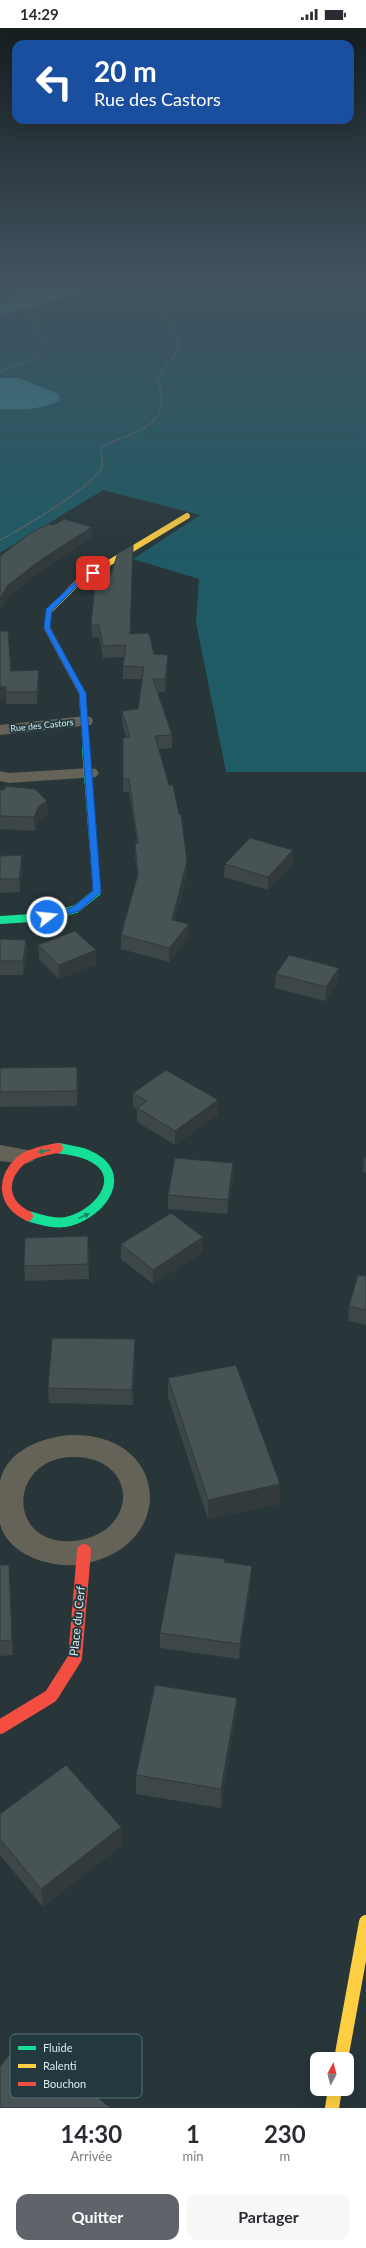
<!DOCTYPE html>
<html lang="fr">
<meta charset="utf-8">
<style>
:root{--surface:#fff;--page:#f7f7f7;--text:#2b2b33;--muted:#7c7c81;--accent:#5e646a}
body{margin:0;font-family:Lato,sans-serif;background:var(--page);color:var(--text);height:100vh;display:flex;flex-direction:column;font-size:15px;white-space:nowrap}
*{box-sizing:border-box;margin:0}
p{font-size:13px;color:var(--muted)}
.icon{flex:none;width:22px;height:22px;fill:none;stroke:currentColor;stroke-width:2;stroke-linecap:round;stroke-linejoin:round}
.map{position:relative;height:2080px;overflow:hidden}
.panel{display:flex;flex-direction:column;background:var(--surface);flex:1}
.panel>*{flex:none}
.guide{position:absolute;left:12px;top:12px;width:342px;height:84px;border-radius:12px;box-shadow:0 4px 16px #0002;background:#1a4fa0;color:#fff;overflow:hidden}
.needle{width:26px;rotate:7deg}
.fabs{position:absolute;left:310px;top:2024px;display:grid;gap:8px}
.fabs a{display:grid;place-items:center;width:44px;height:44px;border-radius:8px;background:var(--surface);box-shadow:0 4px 16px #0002;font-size:20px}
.pin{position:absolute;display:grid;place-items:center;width:34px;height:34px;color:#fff;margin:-17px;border-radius:8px;box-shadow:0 2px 6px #0006}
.me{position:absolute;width:44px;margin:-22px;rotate:74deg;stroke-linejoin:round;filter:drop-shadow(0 0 3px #0008)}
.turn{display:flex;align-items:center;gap:14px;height:84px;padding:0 16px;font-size:18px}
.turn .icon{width:52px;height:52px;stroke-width:2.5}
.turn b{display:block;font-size:28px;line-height:34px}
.eta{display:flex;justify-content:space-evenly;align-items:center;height:68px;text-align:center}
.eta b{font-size:24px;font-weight:700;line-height:28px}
.cta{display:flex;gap:8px;margin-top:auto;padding:8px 16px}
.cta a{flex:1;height:46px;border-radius:12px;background:var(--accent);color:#fff;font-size:16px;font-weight:700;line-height:46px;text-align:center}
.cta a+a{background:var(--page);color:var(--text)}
.status{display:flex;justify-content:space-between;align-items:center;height:28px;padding:0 20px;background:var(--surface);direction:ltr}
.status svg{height:11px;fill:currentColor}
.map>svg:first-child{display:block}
.green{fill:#1e5b65}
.water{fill:#388592}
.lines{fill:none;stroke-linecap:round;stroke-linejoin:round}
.path{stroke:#6c6c66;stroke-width:1.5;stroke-dasharray:1.5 1;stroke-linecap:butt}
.street{fill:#656358;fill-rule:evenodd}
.fast-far2{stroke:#16e098;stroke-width:6}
.fast-far1{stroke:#16e098;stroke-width:8}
.fast{stroke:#16e098;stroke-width:10}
.slow-far1{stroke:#ffcf43;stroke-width:6}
.slow{stroke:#ffcf43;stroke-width:14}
.jam-far1{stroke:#f24e42;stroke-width:10}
.jam{stroke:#f24e42;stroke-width:14}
.wall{fill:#3d4748}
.shaded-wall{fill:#323a3b}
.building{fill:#475354;stroke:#323a3b}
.oneway{fill:#1d8567}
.route{fill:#1a73e8;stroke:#114b97}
.labels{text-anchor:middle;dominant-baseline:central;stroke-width:4;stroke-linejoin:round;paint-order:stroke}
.far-street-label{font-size:9px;fill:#dbe9ec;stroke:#223a3f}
.near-street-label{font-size:12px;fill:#dbe9ec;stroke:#223a3f}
.key{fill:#223a3f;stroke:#5a6f73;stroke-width:1}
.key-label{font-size:11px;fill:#dbe9ec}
</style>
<div class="status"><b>14:29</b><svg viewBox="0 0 49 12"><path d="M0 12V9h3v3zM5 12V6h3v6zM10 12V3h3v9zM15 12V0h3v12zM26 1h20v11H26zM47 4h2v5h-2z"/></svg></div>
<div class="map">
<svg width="366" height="2080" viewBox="0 0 366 2080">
<rect width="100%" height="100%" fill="#283639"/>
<path class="green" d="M0 248H366V744H226L196 595 199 551 133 531 200 487 103 462 0 525Z"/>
<path class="water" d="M43 248H119L115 253 104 259 0 288V277L22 259Z
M0 350H19L58 366 60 372C41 382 21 382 0 381Z"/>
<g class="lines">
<path class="path" d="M0 343 30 332 43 317 33 292 27 284 10 276 3 268 2 248
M0 512C20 502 91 459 101 441 104 436 101 426 101 420 119 407 159 404 161 376 162 367 159 357 158 348 165 339 177 329 178 317 179 297 140 261 126 248"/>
<path class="street" d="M85 688 91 689 93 693 91 697 0 707V697Z
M90 740 96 741 99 745 96 749 9 755 0 753V743L9 745Z
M0 1117 33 1123 37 1128 33 1133 25 1136 0 1133Z
M69 1407C174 1403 178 1527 74 1537 47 1539 6 1525 0 1495 0 1489 0 1481 0 1474 0 1468 0 1459 0 1453 7 1422 41 1410 69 1407ZM69 1429C141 1426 140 1507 73 1513 8 1518 7 1434 69 1429Z"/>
<path class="fast-far2" d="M82 670 86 722"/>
<path class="fast-far1" d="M0 892 47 889 76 881 97 864 86 721"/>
<path class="fast" d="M28 1188C41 1192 57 1197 70 1193 102 1184 130 1145 88 1127 79 1123 68 1122 58 1120"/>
<path class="slow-far1" d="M82 670V665L47 600 49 583 79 553 187 488"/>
<path class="slow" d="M341 2031 366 1894
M332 2080 335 2061"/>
<path class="jam-far1" d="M28 1188C3 1176 0 1152 20 1133 30 1125 45 1122 58 1120"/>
<path class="jam" d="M0 1699 51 1668 75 1630 84 1523"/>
</g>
<path class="wall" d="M133 528 130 606 168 639 165 664H157L172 707V720L158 721 187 833V846L175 893 189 910 169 934 121 921V907L138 849 135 828V815H137L129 764H123V751L126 709 122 695V683L138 681 142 651H123V638L124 629 103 630 99 609H92L91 597 107 557Z
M0 603 11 643 39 642V655L37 676H6V671L0 672Z
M0 762 48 786 40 791 35 803 0 801Z
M22 827V841L20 864 0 865V828Z
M293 835 268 862 224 849 225 836Z
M0 911 26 912 27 926 23 947H0Z
M38 917 97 936 59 951 39 931Z
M339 940 338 954 325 973 275 960 276 946Z
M0 1040 78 1053 77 1078 0 1079Z
M133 1065 218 1087 175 1117 137 1094V1081L133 1079Z
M366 1128V1145L363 1144 364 1131Z
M233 1150 227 1186 168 1181V1167Z
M203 1209V1224L153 1256 121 1231V1216Z
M89 1223V1251L25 1253 24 1238Z
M366 1248V1297L348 1293 349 1278Z
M135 1326 133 1377 49 1375 48 1360Z
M168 1350 280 1456 279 1476 208 1491 168 1369Z
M0 1537 10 1552 13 1627 0 1628Z
M251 1553 239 1631 160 1620V1605Z
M237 1670 236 1688 221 1780 136 1766V1747Z
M0 1786 122 1817 43 1879 0 1827Z"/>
<path class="shaded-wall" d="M92 499V510L42 542 9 569 0 584V589V571L8 557 42 531Z
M133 517V528L130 619V606Z
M168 627V639L165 664V651Z
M39 642V655L37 676V664Z
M0 659H6V671L0 672Z
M47 773 48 786 40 791 35 803 34 789 39 778Z
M293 822V835L268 862V849Z
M22 827V841L20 864 19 851Z
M187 833V846L172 906V892Z
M189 896V910L169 934V920Z
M26 912 27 926 23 947V933Z
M96 922 97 936 59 951V937Z
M339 940 338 954 325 973 326 959Z
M77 1039 78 1053 77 1078Z
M218 1072V1087L175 1117V1103Z
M233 1135V1150L227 1186 228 1172Z
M88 1208 89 1223V1251L88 1236Z
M203 1209V1224L153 1256V1242Z
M135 1311V1326L133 1377 132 1362Z
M280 1456 279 1476 208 1491V1472Z
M9 1537 10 1552 13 1627 12 1612Z
M252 1538 251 1553 239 1631 240 1616Z
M237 1670 236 1688 221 1780V1761Z
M121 1799 122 1817 43 1879 41 1861Z"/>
<path class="building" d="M64 491 92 499 42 531 8 557 0 571V528L29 506 48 496 54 497Z
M133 517 130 606 149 605 154 626 168 627 165 651H153L172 707 155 708 169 757H173L179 786H181L187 833 172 892 189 896 169 920 121 907 138 846 135 815H138L129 751H123V710L130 709 122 683 138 681 144 639 123 638 126 617 103 618 99 597H91L95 556 107 557 118 525Z
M0 603H8L11 643 39 642 37 664H6V659H0Z
M6 758 35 761 47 773 39 778 34 789 0 788V762H4Z
M250 810 293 822 268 849 225 836Z
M22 827 19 851H0V828Z
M75 903 96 922 59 937 38 917Z
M0 911 26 912 23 933H0Z
M289 927 339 940 326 959 276 946Z
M77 1039V1063L0 1064V1040Z
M166 1042 218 1072 175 1103 137 1080 147 1073 133 1065Z
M175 1130 233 1135 228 1172 168 1167Z
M171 1185 203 1209 153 1242 121 1216Z
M88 1208V1236L24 1238 25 1210Z
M358 1247 366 1248V1282L349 1278Z
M52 1310 135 1311 132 1362 48 1360Z
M236 1337 280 1456 208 1472 168 1350Z
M175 1525 225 1531 224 1534 252 1538 240 1616 160 1605Z
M0 1537H9L12 1612 0 1613Z
M155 1657 237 1670 221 1761 136 1747Z
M66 1737 121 1799 41 1861 0 1811V1786Z
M22 2010 111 2080H0V2039Z"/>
<defs><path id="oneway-solid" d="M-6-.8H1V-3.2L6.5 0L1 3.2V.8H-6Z"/></defs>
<g class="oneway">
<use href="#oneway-solid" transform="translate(44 1123) rotate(169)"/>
<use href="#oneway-solid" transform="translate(84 1188) rotate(-24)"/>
</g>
<linearGradient id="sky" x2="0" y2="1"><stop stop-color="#161e1f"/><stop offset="0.46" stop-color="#42525f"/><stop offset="1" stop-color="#42525f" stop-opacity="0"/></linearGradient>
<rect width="366" height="539" fill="url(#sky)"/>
<path class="route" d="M91 544 96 545 81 554 52 583 50 600 86 665 101 864 79 883 47 892 44 891V888L73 879 93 863 79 665 44 600 46 581 77 552Z"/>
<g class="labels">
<g class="far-street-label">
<text transform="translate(42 697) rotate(-6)">Rue des Castors</text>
</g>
<g class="near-street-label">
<text transform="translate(77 1593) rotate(-84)">Place du Cerf</text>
</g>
</g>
<rect x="10" y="2006" width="132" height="64" rx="6" class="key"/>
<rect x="18" y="2018" width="18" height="4" fill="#16e098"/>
<rect x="18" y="2036" width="18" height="4" fill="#ffcf43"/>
<rect x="18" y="2054" width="18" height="4" fill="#f24e42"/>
<g class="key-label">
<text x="43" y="2024">Fluide</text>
<text x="43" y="2042">Ralenti</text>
<text x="43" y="2060">Bouchon</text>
</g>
</svg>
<div class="fabs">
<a><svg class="needle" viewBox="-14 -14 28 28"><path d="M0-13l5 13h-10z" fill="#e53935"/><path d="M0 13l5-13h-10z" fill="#7c7c81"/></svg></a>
</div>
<div class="pin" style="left:93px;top:545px;background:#d93025"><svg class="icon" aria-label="arrive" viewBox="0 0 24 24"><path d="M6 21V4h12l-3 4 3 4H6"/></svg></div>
<svg class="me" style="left:47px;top:889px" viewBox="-20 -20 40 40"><circle r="17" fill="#1a73e8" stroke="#fff" stroke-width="3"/><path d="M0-11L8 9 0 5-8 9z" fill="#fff"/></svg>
<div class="guide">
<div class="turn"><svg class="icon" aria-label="left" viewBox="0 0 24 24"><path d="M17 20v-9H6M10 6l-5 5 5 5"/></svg><div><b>20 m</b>Rue des Castors</div></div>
</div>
</div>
<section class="panel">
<div class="eta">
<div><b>14:30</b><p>Arrivée</p></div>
<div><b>1</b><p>min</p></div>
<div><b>230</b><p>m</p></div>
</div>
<div class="cta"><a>Quitter</a><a>Partager</a></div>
</section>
